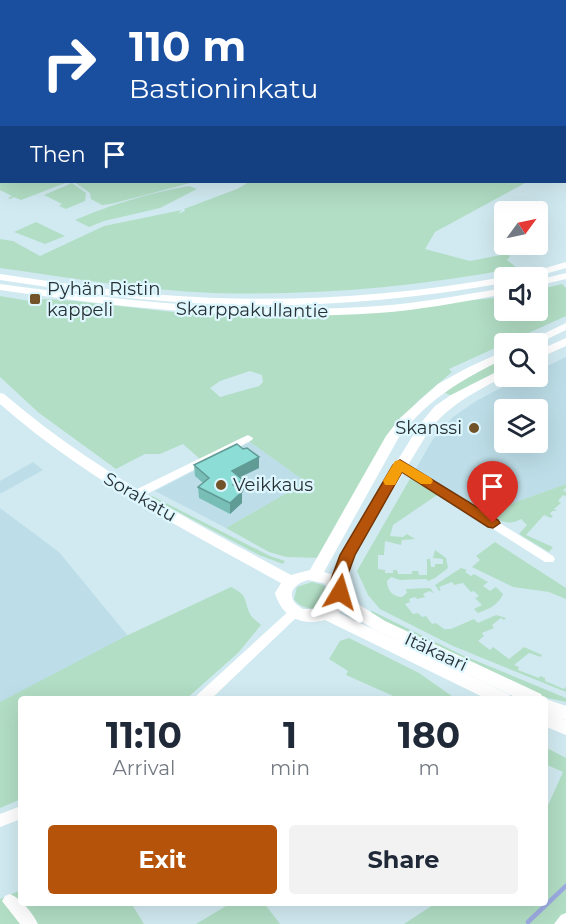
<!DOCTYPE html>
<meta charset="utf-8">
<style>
:root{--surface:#fff;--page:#f2f2f3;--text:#1f2937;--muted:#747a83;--accent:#b45309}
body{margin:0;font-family:Montserrat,sans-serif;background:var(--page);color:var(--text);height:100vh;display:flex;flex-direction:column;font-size:22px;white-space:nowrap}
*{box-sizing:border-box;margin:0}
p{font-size:20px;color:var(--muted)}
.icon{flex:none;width:33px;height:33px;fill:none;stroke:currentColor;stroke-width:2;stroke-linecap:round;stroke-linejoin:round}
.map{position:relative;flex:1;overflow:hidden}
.drawer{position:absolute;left:18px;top:696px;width:530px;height:210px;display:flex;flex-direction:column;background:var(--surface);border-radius:6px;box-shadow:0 6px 24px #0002}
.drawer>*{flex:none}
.top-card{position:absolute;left:0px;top:0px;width:567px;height:183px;box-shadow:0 6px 24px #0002;background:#1a4fa0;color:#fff;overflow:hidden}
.needle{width:39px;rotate:57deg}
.fabs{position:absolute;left:494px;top:201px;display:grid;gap:12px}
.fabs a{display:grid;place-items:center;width:54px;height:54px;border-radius:6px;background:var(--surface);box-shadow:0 6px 24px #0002;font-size:30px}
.pin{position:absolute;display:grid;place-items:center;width:51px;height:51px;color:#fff;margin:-62px -26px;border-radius:50% 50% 50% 0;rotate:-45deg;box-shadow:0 0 6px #0007}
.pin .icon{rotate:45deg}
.me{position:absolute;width:66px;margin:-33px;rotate:7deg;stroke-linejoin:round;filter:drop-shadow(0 0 4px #0008)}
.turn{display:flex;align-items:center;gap:21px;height:126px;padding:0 30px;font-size:27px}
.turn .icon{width:78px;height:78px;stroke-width:2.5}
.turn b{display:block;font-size:42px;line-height:51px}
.then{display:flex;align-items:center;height:57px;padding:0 30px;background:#0003;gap:12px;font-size:22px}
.eta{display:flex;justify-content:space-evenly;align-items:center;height:102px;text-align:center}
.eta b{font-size:36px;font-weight:700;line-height:42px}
.cta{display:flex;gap:12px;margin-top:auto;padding:12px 30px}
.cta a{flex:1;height:69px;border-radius:6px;background:var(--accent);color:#fff;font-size:24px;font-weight:700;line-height:69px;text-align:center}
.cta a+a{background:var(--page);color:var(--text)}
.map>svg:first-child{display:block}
.built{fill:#bddee8;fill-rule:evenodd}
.green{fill:#b2dec5;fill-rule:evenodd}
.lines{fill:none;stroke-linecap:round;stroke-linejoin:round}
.stream{stroke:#9cabe2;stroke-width:4.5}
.street{fill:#fff;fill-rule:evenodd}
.secondary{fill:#fff;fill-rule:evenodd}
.wall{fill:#78beb7}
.shaded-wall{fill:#619b95}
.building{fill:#8bddd5;stroke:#619b95;stroke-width:1.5}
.route{fill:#b45309;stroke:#753606;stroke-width:1.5}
.slow{fill:#f59e0b}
.poi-dot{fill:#725428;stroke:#def7ff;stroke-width:2}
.labels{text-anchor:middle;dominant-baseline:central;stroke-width:4.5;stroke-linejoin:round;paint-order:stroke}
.poi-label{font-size:18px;fill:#273033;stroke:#def7ff;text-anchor:start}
.street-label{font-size:18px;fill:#273033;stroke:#def7ff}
</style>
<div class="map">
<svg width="566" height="924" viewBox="0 0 566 924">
<rect width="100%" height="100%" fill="#d1eaf1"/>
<path class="built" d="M566 357V484L476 517 411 477 433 439 453 417 476 401 510 383 524 377 537 376V371ZM504 410H537V442H504Z
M250 442 307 482 226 528 155 491Z
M33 462 43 470 0 494V481Z
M0 508 59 552 133 642 0 710Z"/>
<path class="green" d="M40 0H566V109V2L38 1Z
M1 40 2 182H68L21 200 14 197 10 199 8 198 12 196 0 190Z
M74 182H190L188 183 194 182 111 204 102 205 91 199 90 193Z
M249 182H527L435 232 425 249 470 261 506 254 510 256 507 260 517 268C416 287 316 296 213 293 142 290 71 278 0 268V239L13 241 40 256 104 226 182 210 178 214 185 211 184 209 237 189Z
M72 183 86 193 85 201 66 209 59 206 62 204 44 195Z
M189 186 197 189 160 208 104 221 89 227 75 220C112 204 150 193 189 186Z
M36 222 65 236 45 244 14 232Z
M562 284 566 288V316L449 369 452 372 419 400 398 422 321 558 286 557 269 552 226 528 306 482 243 437 200 459 183 444 160 454H145L116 469 39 413 0 377V296L36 302 40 299 64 300 182 313 250 316 320 315 504 297V310H537V290ZM250 371 262 375 263 382 259 386 220 397 210 388 220 381Z
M498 361 504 364V369L472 384 452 396 441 391Z
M411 477 440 493 393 525 390 536 403 537 407 534 415 539 402 540 401 545 385 541 384 555H378V569L385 570V573H393V570H397L398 574H412V571H418L419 575H427V559H430L431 567H435V564H443V559L433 558 435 550 446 558 448 568 435 578 428 581 426 579 400 580 391 577 387 581C387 590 393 597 402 597L407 593 406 589 430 588 434 593 429 591 423 594 425 597 417 599 415 597 409 599 410 602 405 604 413 614 418 613 422 617 426 616 432 624 436 623 444 629H451L474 619 478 623 496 615 506 618 504 620 501 618 492 625 494 628 482 633 484 636 478 641 490 650 493 647 509 659 524 647 542 655 541 657 529 653 514 665 519 667 518 670 539 678 540 676 545 678V681L564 689 566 687V692L453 646 380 609 368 595 357 571Z
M566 484V488L563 490 566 492V496L563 495 558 501 561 503 554 509 557 511H552L550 514 553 516 551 518 544 515 526 535 553 547 549 552 519 534 527 525 521 519C508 527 498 520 486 513Z
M152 496 270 556 285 561 283 564 259 555 150 497Z
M495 542 566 588V599L549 592 513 587 472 567 480 560 476 556Z
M461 568 467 570 465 572 471 576 474 574 488 582 483 586 490 591 496 587 503 594C499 605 488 609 478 613L474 609 482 605 475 598 479 596 474 591 471 592 463 583 454 585 452 582 439 587 441 590 439 591 435 585Z
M312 582 323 585 330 592C331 613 303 613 294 599L297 587Z
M231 587C249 596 243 599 250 614 252 618 258 622 261 625L238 653 186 699H21V799L0 808V702L128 635Z
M372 611 462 655 566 698V702L534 695 369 615Z
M349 638 419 673 456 699H400L346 675 348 671 329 659 340 641Z
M545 747 566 758V924H404L436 903H544L545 812 563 772 545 764Z
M21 890V903H131L144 924H0V899Z
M231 903H264L280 924H196Z"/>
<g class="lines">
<path class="stream" d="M528 922 566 886"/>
<path class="street" d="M248 435 253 438 252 440 139 498 135 499 130 495 131 492Z
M400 462 553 556 555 559 553 562H545L396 467 395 465 396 463Z
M295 608 299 609 301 612 299 615 211 699H195L197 695 291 609Z
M21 806V819L0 827V814Z
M10 894C20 898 33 913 38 924H20L2 901 5 896Z
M566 913V924H554L561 915Z"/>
<path class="secondary" d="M4 0H12L3 2Z
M566 262V268L531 278H511Z
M566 273V279L537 286V280Z
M0 274C54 282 108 290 163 295 277 304 391 297 504 277L507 278H504V283C391 303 277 311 163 301 108 297 54 288 0 280Z
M0 284C125 301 251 315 378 306 420 303 462 295 504 288V294C462 302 420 310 378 313 251 322 125 308 0 290Z
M566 323V330L537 344H522Z
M566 338V346L537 359V351Z
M504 351V359C462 379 427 400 399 437L324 572 333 575 346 544 420 424 435 406 451 395 504 368 505 376C475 392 452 403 430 429L360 544 344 584 347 597 385 621 541 694 543 698 566 706V720L562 719 566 720V735L544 726V699H519L373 629 342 609 339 613 509 694 511 699H487L325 620C302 627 281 616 275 593L281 583C183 529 84 478 0 404V393L4 394C91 469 190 520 291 575L310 570 386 436 400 418 438 384 467 368ZM308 580 323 583 332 590V599L322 609H303C286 600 289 585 308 580Z"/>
</g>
<path class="wall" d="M243 449 259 457V468L240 477 243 480 244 490 241 492 242 503 230 514 199 498 198 487 203 483 195 476 194 465Z"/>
<path class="shaded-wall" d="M259 457V468L232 481V471Z
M243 480 244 490 233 496V485Z
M242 492V503L230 514V503Z"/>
<path class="building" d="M237 444 243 449 247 448 259 457 232 471 243 480 233 485 242 492 230 503 198 487 209 478 194 465Z"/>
<path class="route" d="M400 460 498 520 500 523 493 528 488 527 402 472 355 555 344 585 348 592 346 596H335L329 585 340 555 393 465Z"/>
<path class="slow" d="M400 460 431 478 433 481 431 484H421L402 472 395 485H385L383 481 395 461Z"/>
<g class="poi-dot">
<rect x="29" y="293" width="12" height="12" rx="3"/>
<circle cx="474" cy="428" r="6"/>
<circle cx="221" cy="485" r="6"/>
</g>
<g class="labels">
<g class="poi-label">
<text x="47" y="289">Pyhän Ristin<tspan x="47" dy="21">kappeli</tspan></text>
<text x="462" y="428" text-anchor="end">Skanssi</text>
<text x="233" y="485">Veikkaus</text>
</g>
<g class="street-label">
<text transform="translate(252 310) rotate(1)">Skarppakullantie</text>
<text transform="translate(140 497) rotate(30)">Sorakatu</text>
<text transform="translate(436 652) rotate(25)">Itäkaari</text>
</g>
</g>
</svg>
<div class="fabs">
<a><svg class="needle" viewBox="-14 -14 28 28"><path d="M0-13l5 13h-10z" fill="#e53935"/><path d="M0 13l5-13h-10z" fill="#747a83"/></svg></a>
<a><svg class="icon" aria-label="sound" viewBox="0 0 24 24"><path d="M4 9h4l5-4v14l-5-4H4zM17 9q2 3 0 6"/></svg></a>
<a><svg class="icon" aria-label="search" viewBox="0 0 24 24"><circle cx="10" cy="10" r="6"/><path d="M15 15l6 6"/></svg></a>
<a><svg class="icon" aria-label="layers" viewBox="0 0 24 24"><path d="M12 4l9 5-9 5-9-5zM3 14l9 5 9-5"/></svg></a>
</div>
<div class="pin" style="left:493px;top:523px;background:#d93025"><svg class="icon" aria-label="arrive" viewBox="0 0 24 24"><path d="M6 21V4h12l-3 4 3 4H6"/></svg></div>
<svg class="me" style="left:340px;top:592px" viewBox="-20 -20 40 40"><path d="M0-17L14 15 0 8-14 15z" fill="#b45309" stroke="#fff" stroke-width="4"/></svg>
<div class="top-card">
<div class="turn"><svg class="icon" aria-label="right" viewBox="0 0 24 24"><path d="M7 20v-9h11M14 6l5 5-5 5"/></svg><div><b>110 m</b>Bastioninkatu</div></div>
<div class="then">Then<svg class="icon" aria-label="arrive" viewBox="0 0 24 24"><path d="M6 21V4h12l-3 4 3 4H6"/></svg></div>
</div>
<section class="drawer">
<div class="eta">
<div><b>11:10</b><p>Arrival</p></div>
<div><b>1</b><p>min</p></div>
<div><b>180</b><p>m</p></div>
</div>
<div class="cta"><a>Exit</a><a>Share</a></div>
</section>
</div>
